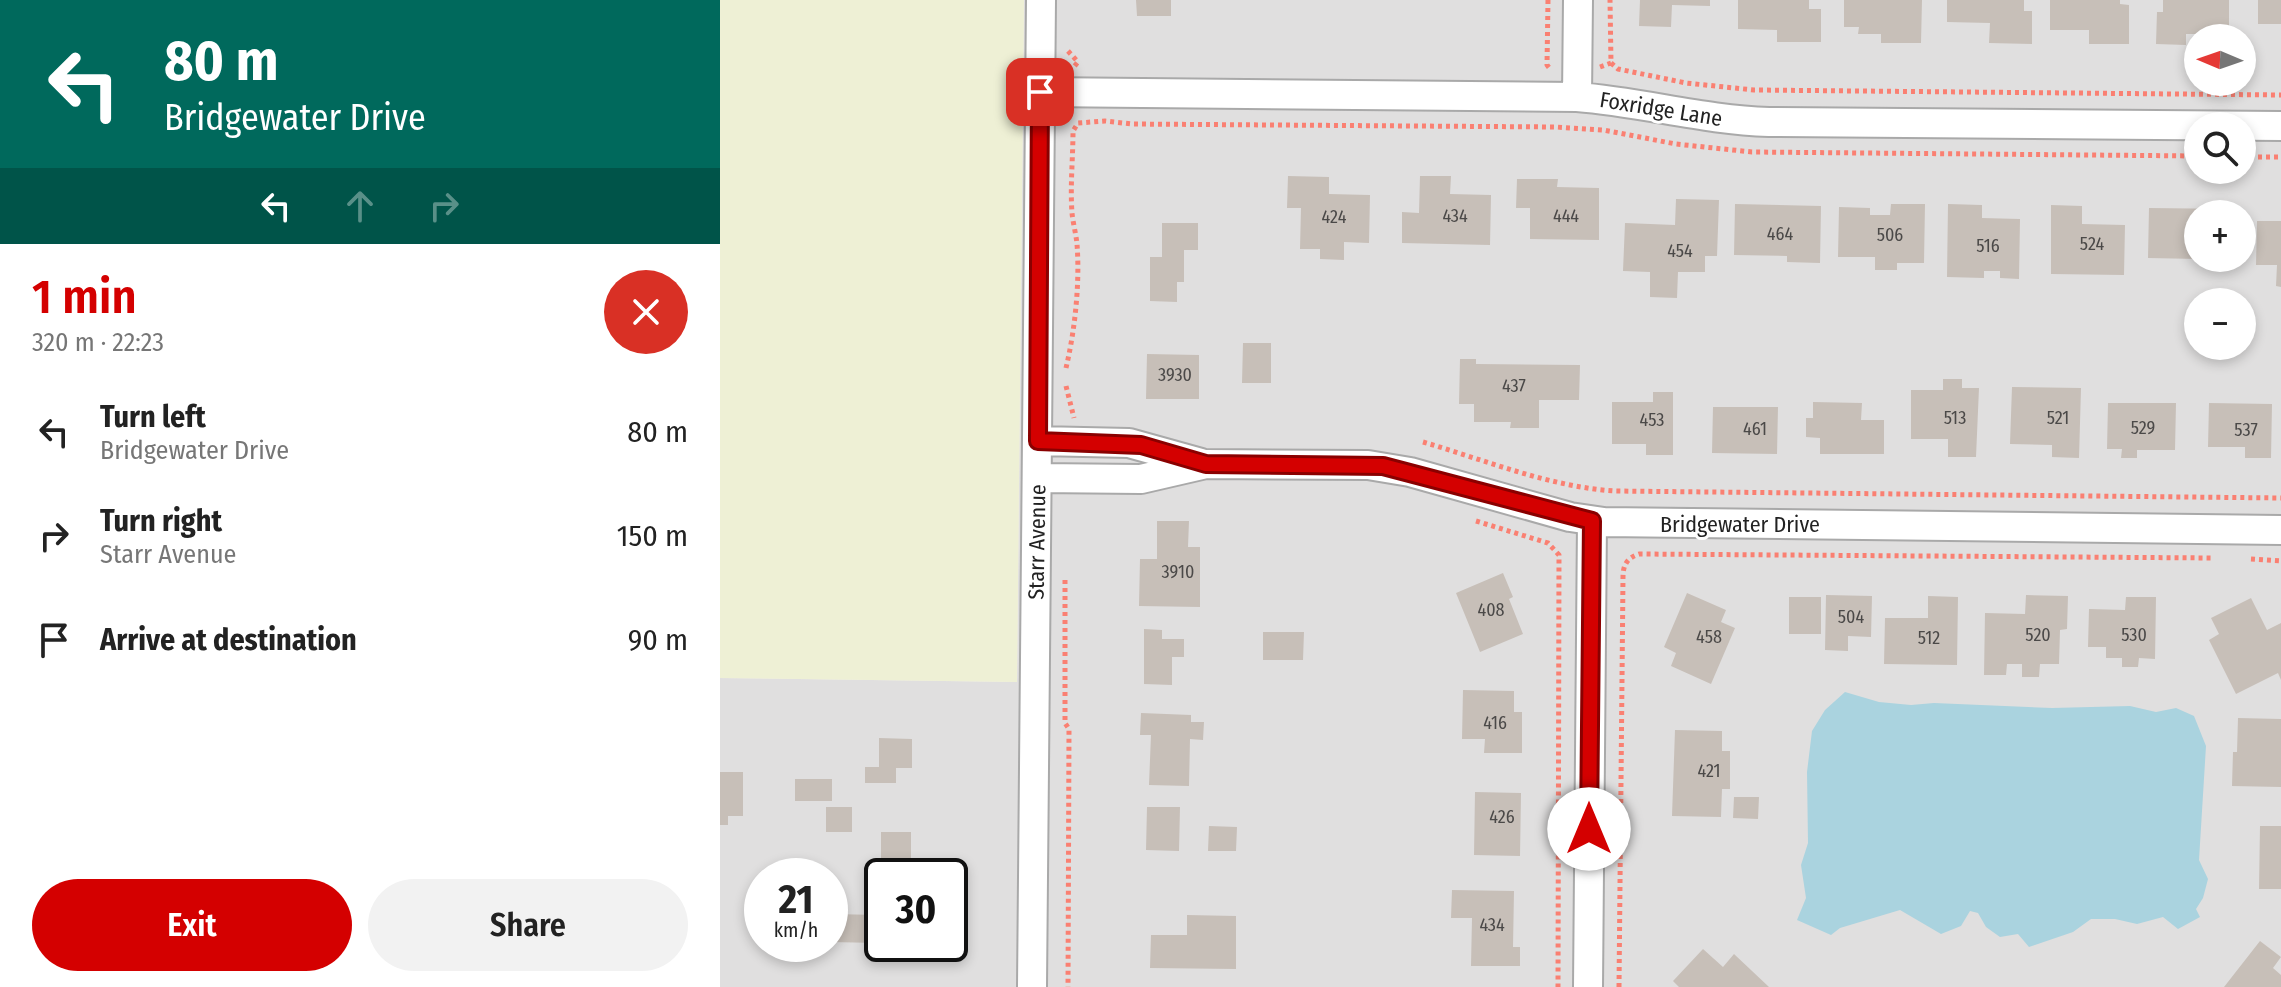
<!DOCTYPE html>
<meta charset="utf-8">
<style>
:root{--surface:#fff;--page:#f2f2f2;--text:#222;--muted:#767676;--accent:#d40000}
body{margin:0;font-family:"Fira Sans Condensed",sans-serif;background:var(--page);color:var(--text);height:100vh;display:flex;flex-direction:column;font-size:30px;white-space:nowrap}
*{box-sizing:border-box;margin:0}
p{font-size:26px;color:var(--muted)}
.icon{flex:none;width:44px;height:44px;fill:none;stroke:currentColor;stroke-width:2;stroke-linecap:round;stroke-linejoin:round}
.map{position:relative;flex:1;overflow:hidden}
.details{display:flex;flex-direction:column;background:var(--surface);width:720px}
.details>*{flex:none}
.guide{background:#00695c;color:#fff;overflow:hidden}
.needle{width:52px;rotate:272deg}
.tools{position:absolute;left:1464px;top:24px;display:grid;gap:16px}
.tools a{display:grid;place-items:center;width:72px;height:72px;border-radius:50%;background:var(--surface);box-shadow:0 4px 12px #0003;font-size:40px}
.speed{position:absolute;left:24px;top:858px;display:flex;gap:16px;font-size:40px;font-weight:700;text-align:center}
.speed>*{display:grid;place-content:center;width:104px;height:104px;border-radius:50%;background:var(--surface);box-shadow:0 4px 12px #0003;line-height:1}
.speed small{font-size:20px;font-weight:400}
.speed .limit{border:4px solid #111;border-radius:12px;background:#fff;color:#111}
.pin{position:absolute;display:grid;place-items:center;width:68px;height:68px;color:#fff;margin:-34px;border-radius:16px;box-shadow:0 4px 12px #0006}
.me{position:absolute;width:88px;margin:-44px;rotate:0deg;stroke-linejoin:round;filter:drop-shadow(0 0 6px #0008)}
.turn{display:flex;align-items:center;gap:28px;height:168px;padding:0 32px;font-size:36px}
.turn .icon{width:104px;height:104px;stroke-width:2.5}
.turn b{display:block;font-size:56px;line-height:68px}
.lanes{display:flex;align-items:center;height:76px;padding:0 32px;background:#0003;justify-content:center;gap:40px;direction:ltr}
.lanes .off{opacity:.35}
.round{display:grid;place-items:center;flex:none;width:84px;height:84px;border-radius:42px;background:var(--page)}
.headline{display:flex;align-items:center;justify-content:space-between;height:136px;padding:0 32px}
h1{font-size:48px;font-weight:600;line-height:60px;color:var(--accent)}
.primary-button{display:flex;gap:16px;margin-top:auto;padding:16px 32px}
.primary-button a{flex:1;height:92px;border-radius:48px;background:var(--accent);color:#fff;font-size:32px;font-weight:600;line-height:92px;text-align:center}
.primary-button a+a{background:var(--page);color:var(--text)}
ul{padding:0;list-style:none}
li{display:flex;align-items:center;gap:24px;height:104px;padding:0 32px}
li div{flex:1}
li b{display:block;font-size:30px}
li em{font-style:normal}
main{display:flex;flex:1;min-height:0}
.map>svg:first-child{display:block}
.residential{fill:#e0dfdf;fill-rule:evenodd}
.farmland{fill:#eef0d5}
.water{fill:#aad3df}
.building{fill:#c7bfb8}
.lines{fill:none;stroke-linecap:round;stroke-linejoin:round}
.minor-casing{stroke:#a9a9a9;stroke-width:32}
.path{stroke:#fa8072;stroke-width:5;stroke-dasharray:4 4;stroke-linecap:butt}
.minor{stroke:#fff;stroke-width:28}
.route-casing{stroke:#8a0000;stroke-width:20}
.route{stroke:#d40000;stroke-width:14}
.labels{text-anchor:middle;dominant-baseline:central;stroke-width:6;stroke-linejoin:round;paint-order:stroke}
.number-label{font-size:18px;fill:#4b4948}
.street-label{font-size:22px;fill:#222;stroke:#fff}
</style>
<main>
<section class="details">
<div class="guide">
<div class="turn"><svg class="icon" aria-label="left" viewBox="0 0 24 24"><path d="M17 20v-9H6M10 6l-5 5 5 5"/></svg><div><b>80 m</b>Bridgewater Drive</div></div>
<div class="lanes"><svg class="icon" aria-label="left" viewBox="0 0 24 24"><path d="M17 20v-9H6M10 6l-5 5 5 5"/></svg><svg class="icon off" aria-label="ahead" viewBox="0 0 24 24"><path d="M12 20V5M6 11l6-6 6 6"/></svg><svg class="icon off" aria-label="right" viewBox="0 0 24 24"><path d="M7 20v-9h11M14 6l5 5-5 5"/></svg></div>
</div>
<div class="headline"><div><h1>1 min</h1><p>320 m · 22:23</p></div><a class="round" style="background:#d93025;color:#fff"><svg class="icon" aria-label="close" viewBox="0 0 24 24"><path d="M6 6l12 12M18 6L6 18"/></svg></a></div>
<ul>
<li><svg class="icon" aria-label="left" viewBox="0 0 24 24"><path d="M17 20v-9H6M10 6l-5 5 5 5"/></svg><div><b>Turn left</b><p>Bridgewater Drive</p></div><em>80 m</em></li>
<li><svg class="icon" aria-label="right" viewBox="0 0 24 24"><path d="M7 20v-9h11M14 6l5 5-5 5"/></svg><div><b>Turn right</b><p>Starr Avenue</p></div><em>150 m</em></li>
<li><svg class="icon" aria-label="arrive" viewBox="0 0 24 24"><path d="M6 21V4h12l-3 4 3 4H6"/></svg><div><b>Arrive at destination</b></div><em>90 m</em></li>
</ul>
<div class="primary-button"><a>Exit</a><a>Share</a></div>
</section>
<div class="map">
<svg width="1561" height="987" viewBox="0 0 1561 987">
<rect width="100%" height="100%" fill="#f2efe9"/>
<path class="residential" d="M304 0H1561V987H0V678L297 682ZM1478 38H1522V82H1478ZM1478 126H1522V170H1478ZM1478 214H1522V258H1478ZM1478 302H1522V346H1478ZM42 876H110V944H42ZM162 876H230V944H162Z"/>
<path class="farmland" d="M0 0H304L297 682 0 678Z"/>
<path class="water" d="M1125 692 1159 702 1191 705 1214 703 1332 708 1410 706 1436 712 1456 708 1474 716 1486 746 1479 860 1488 879 1483 898 1476 909 1480 917 1458 929 1443 917 1417 924 1395 919H1371L1353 932 1309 947 1298 934 1280 937 1266 927 1258 913 1250 911 1241 926 1221 934 1180 910 1120 928 1111 935 1077 920 1086 898 1081 865 1088 843 1087 772 1092 731 1105 710Z"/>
<path class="building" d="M416 0H451V16H417Z
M920 0H990V6L952 5 951 27 919 26Z
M1018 0H1089V9H1101V42H1057V30L1018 29Z
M1124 0H1202L1201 43H1161V34H1138L1139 27H1124Z
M1227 0H1304V11H1312V44L1269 43 1270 23 1227 22Z
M1330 0H1400V4L1409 5V44H1369V30H1330Z
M1443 0H1509V29H1491V34H1466V45L1436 44 1437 12H1443Z
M1538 0H1561V24H1538Z
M568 176 609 177V194L650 195 649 243 624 242V260L600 259V249H580L581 208H567Z
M700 176H731L730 194 771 195 770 245 682 243V212L699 213Z
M797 179H838L837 187 879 188V240L810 239V208H796Z
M956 199 999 200 997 256H985V272H958L957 298 930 297V272L903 271 905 223 955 225Z
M1015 204 1101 206 1100 263 1067 262V256L1014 255Z
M1171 204H1205L1204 263H1177V270H1155V257H1118L1119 207 1150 208V215H1170Z
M1228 204 1262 205V218L1300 219 1299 279 1280 278V271H1264V278L1227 277Z
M1331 205 1362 206V224L1405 225 1404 275 1331 274Z
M1429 208 1515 209V214H1478V259L1428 258Z
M1537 221H1561V287L1556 286 1557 265H1536Z
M442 223H478V250H464V282H457V302L430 301V257H442Z
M1482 258H1515L1514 266 1481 265Z
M523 343H551V383H522Z
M427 354 479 355V399H426Z
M740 359H756V364L860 365 859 400H819V428H790L791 422H754V404H739Z
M1223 379H1242V388H1259L1256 457H1228V439H1191V390H1223Z
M1292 387 1361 388 1359 458 1332 457V445L1290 444Z
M933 392H953V455H926V444H892V402H933Z
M1093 402 1142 403 1141 420H1164V454H1100V438L1086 437V418H1093Z
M1388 403H1456L1455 450H1417V458H1401L1402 449H1387Z
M1489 403 1552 404 1551 458H1525V447H1488Z
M993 407H1058L1057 454 992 453Z
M437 521H469L468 547H480V607L419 606 420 559H437Z
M783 573 793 597 789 599 803 634 760 652 736 593Z
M967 593 1006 610 1001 622 1015 628 991 684 951 666 956 653 944 647Z
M1106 595 1152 596 1151 637 1128 636V651L1105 650Z
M1306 595 1348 596 1347 629 1340 630 1339 664H1320L1319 677H1302V664H1287L1286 675H1264L1265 613 1305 614Z
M1208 596 1238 597 1237 665 1164 664 1165 618H1208Z
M1069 597H1101V634H1069Z
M1406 597H1436L1435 659 1419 658 1418 667H1402V658H1386V647H1368L1369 609 1405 610Z
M1531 598 1547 630 1561 623V680L1558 673 1516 694 1489 640 1499 634 1491 618Z
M424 629 442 630V639H464V657H452V685L424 684Z
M543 632H584L583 660H543Z
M743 690 794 691V712H802V753H764L765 739H742Z
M421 713 471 715V722H484L483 740 470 739 469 786 429 785 431 735H420Z
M1518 718 1561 719V787L1512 786 1513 752H1517Z
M955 730 1002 731V751H1010V789H1002L1001 817 952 816Z
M159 738 192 739V768H176V783H145V767H159Z
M0 772H23V816H8V825H0Z
M75 779H112V801H75Z
M755 792 801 793 800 856 754 855Z
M1014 797H1039L1038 819 1013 818Z
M106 807H132V832H106Z
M427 807H460L459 851 426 850Z
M489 826 517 827 516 851H488Z
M1540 826H1561V889H1539Z
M161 832H191V876H161Z
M732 890 794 891 793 947H800V966H751L752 918H731Z
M110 914 160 915 159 943 110 942Z
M467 915 516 916V969L430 968 431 935H467Z
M1540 941 1561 957 1553 968 1561 975V987H1504Z
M983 949 1003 967 1014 954 1049 987H959L953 981Z"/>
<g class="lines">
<g class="minor-casing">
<path id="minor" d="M320 92 857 97C922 102 984 120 1049 122L1561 126
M857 97 858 0
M318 441 409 443 481 463
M318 478 421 479 486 464 648 465 690 472 850 517 884 522 1561 530
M312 987 321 0
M868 987 872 521"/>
</g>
<path class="path" d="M828 0 827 65 831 70
M348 51 358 62 353 68
M891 63 898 69 966 83 1034 90 1561 95
M880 67 891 63 890 0
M1522 157H1561
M346 368C355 330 360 283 357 244 356 234 353 223 352 213 350 186 353 158 353 131L358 123 385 121 412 124 836 127 883 130 956 144 1032 152 1478 156
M346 386 354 418
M703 442C765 460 830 487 895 491L1561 498
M756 521 828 543 839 555 838 987
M1531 559 1561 561
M345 580V723L349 729 348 987
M899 987 903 577C903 565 907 558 919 554L1493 558"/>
<use href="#minor" class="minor"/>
</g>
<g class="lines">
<g class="route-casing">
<path id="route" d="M320 92 318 441 421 445 486 464 663 466 872 521 869 829"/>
</g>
<use href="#route" class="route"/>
</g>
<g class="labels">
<g class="number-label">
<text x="735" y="216">434</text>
<text x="846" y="216">444</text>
<text x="614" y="217">424</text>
<text x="1060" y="234">464</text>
<text x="1170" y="235">506</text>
<text x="1372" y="244">524</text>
<text x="1268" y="246">516</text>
<text x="960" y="251">454</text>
<text x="455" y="375">3930</text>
<text x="794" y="386">437</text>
<text x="1235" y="418">513</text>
<text x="1338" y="418">521</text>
<text x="932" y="420">453</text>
<text x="1423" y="428">529</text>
<text x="1035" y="429">461</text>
<text x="1526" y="430">537</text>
<text x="458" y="572">3910</text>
<text x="771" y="610">408</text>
<text x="1131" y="617">504</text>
<text x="1318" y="635">520</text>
<text x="1414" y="635">530</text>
<text x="989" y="637">458</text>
<text x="1209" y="638">512</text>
<text x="775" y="723">416</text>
<text x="989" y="771">421</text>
<text x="782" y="817">426</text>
<text x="772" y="925">434</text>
</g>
<g class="street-label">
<text transform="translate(941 109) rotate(9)">Foxridge Lane</text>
<text x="1020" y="524">Bridgewater Drive</text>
<text transform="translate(317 542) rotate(-89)">Starr Avenue</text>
</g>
</g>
</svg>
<div class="tools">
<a><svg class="needle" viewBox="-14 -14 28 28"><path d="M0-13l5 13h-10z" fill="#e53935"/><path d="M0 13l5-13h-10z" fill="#767676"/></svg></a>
<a><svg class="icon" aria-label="search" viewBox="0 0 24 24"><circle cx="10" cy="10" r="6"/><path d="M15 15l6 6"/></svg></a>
<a>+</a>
<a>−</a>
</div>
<div class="speed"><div>21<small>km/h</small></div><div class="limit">30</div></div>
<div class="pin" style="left:320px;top:92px;background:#d93025"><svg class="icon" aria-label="arrive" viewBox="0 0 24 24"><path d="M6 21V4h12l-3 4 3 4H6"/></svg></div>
<svg class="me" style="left:869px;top:829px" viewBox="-20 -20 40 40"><circle r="19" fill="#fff"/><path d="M0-13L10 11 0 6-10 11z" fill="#d40000"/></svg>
</div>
</main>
